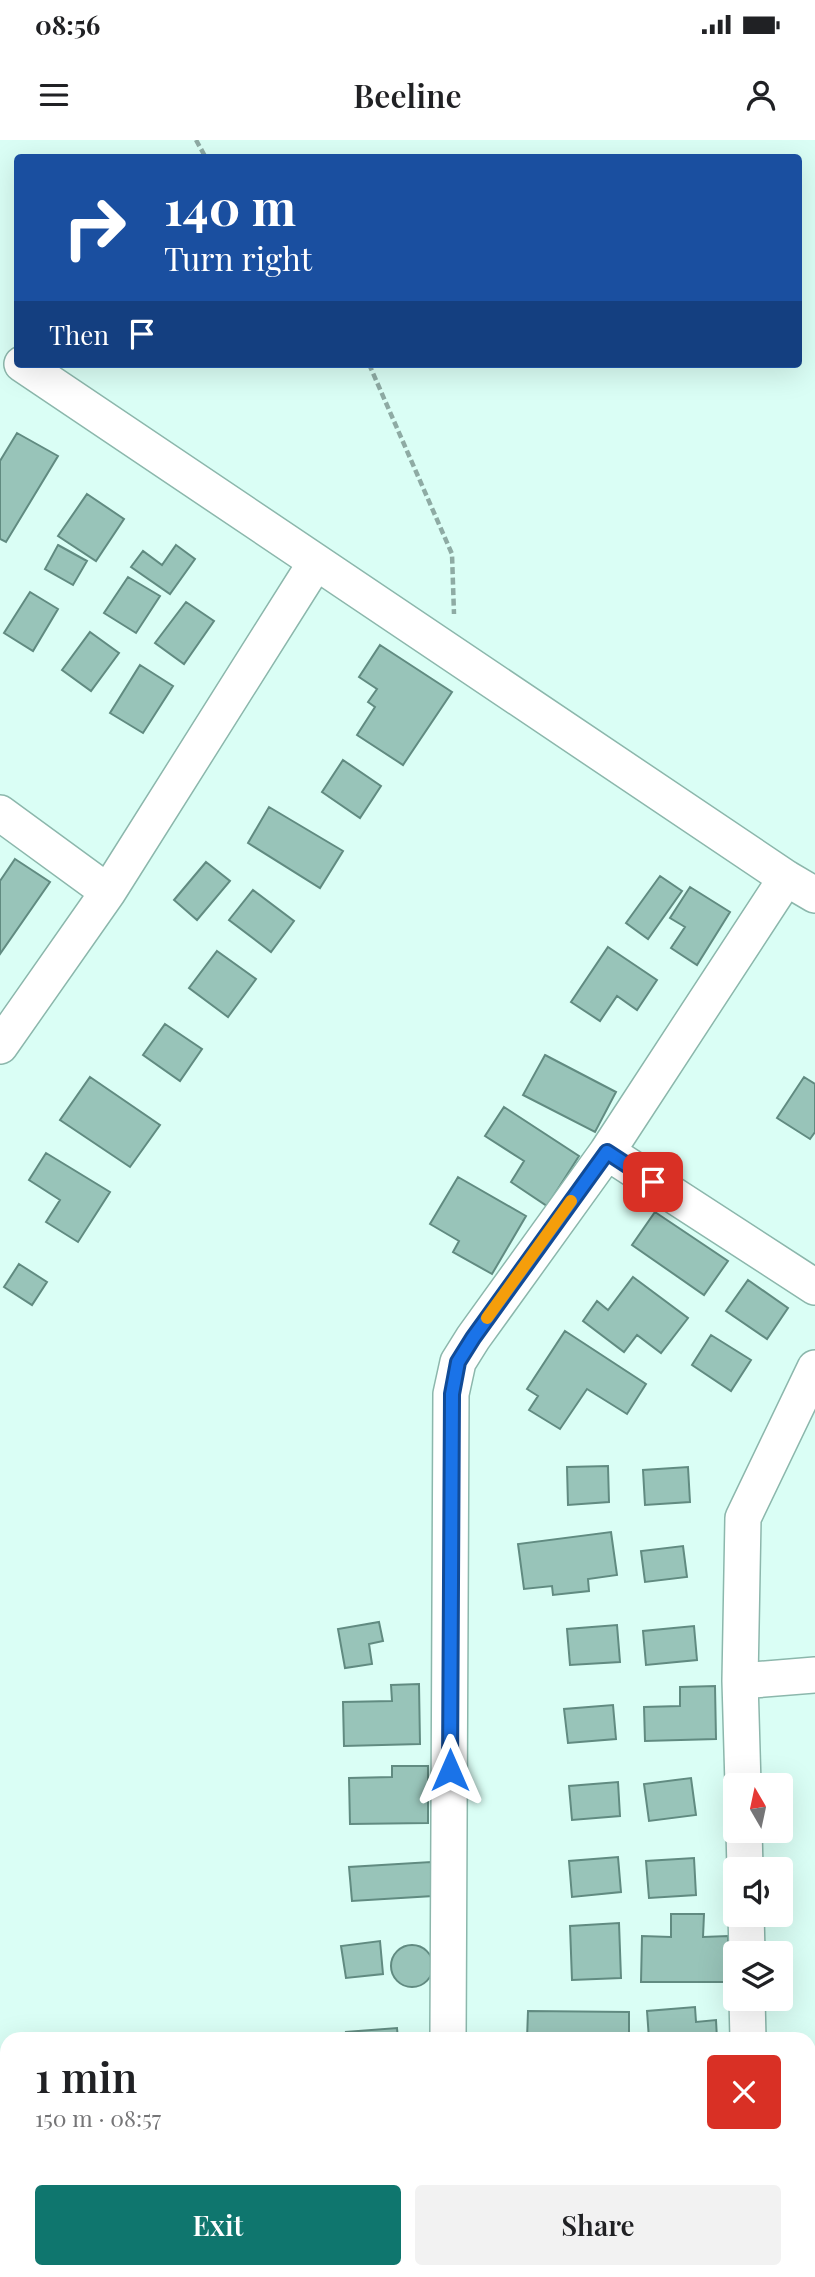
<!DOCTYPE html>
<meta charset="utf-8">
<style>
:root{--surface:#fff;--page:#f2f2f2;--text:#202124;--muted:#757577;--accent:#0f766e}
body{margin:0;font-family:"Playfair Display",serif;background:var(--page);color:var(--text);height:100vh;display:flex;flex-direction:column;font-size:26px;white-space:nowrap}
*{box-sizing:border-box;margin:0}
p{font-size:23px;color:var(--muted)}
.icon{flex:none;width:38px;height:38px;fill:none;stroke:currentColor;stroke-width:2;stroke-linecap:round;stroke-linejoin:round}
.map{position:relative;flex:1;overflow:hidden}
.details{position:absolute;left:0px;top:1892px;width:816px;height:247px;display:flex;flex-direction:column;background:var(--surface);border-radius:21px 21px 0 0;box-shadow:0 7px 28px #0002}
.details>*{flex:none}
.hud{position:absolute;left:14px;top:14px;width:788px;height:214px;border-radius:7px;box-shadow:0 7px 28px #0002;background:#1a4fa0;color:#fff;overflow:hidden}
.needle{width:46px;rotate:351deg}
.controls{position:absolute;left:723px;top:1633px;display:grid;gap:14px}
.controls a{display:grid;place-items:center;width:70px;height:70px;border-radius:7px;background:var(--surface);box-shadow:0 7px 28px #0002;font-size:35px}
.pin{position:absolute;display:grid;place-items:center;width:60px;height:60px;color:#fff;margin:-30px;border-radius:14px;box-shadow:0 4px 10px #0006}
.me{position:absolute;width:77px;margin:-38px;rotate:0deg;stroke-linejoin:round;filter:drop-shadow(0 0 5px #0008)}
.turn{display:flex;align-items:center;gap:24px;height:147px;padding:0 35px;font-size:32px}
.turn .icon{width:91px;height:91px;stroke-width:2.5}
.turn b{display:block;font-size:49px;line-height:60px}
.then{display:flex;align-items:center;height:66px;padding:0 35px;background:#0003;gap:14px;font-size:26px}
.round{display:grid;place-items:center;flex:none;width:74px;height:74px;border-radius:7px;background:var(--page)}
.summary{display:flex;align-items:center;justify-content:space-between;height:119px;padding:0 35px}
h1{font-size:42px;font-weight:600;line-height:52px}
.button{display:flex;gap:14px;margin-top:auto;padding:14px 35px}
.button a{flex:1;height:80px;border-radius:7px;background:var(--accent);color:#fff;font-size:28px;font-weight:600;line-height:80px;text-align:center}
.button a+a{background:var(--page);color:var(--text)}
.status{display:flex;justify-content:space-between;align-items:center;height:49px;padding:0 35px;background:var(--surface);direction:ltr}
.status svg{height:19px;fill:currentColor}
header{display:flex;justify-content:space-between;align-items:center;height:91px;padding:0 35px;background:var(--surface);font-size:32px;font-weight:600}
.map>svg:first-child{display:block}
.building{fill:#98c4b9;stroke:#618b81;stroke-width:2}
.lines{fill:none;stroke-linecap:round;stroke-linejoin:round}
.street-casing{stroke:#8cb7ac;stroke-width:38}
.path{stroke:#8eaba4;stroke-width:4.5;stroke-dasharray:7 3.5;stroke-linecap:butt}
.street{stroke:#fff;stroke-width:35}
.route-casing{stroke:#114b97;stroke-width:18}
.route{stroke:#1a73e8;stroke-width:12}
.slow{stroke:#f59e0b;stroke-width:12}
</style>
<div class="status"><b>08:56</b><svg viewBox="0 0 49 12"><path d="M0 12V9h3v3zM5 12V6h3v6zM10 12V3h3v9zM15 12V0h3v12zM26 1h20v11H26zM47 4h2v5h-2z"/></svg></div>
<header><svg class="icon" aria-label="menu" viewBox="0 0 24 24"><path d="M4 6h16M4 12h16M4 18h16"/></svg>Beeline<svg class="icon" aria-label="person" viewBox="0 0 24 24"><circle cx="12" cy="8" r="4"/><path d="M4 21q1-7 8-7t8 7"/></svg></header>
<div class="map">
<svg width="815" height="2137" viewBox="0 0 815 2137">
<rect width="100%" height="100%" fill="#dafef5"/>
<path class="building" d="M17 293 58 316 6 402 0 399V321Z
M87 354 124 379 96 421 58 396Z
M58 405 87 421 73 445 45 429Z
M176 405 195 419 170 454 131 427 143 411 162 425Z
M128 437 160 456 136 493 104 473Z
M30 452 58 469 33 511 4 493Z
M186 462 214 481 184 524 155 503Z
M90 492 119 513 91 551 62 530Z
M380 505 452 552 403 625 357 595 375 567 368 562 377 549 359 537Z
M140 525 173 546 143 593 110 573Z
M343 620 381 646 360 678 322 652Z
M269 667 343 711 320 748 248 703Z
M15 719 50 742 0 814V741Z
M206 722 230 741 197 780 174 760Z
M660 736 682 751 648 799 626 783Z
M690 747 730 772 697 825 671 808 685 787 670 778Z
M253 750 294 781 271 812 229 780Z
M608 807 657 840 637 870 617 856 600 881 571 862Z
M217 811 256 839 228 877 189 848Z
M165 884 202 909 180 941 143 915Z
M545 915 616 952 595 992 523 955Z
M90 937 160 985 130 1027 60 980Z
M804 937 815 944V992L810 999 777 978Z
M504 967 579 1016 547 1066 511 1042 524 1021 485 996Z
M46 1013 110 1052 78 1102 46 1082 60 1060 29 1040Z
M458 1037 526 1076 492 1134 453 1112 459 1101 430 1084Z
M655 1072 728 1121 704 1155 632 1105Z
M19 1124 47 1142 32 1165 4 1147Z
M633 1137 688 1178 661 1213 637 1195 624 1212 583 1181 597 1161 608 1170Z
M748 1140 788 1168 767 1199 726 1171Z
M565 1191 646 1244 627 1274 587 1249 560 1289 529 1270 538 1256 527 1249Z
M711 1195 751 1220 731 1251 692 1225Z
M608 1326 609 1362 568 1365 567 1327Z
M688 1327 690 1362 645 1365 643 1330Z
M611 1392 617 1435 588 1439 589 1451 553 1455 552 1446 524 1449 518 1404Z
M683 1406 687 1437 645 1442 641 1411Z
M379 1482 383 1501 369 1504 372 1524 345 1528 338 1489Z
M617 1485 620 1522 570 1525 567 1489Z
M694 1486 697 1520 646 1525 643 1491Z
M419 1544 420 1604 344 1606 343 1562 392 1561 391 1545Z
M715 1546 716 1599 645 1601 644 1567 680 1566V1547Z
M613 1565 616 1599 568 1603 564 1569Z
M392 1626H428V1683L350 1684 349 1638 392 1637Z
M691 1638 696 1675 649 1681 644 1644Z
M618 1642 620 1676 572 1680 569 1646Z
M618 1717 621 1752 572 1757 569 1721Z
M694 1718 696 1755 649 1758 646 1721Z
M431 1722 433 1756 352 1761 349 1727Z
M671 1774H704L703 1797 728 1796V1842H641L642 1796 671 1797Z
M619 1783 621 1838 572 1840 570 1786Z
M380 1801 383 1834 346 1838 341 1806Z
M391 1826a21 21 0 1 1 42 0a21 21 0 1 1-42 0Z
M695 1867 696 1882 716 1880 717 1899H649L647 1871Z
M528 1871 629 1872V1899H527Z
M397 1888 398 1899H347L346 1892Z
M355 2132H430L431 2137H356Z
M573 2132H621V2137H573Z
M648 2132H700V2137H649Z"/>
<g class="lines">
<g class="street-casing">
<path id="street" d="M22 224 786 738 815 755
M0 673 108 752
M0 906 108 752 316 422
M607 1012 815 1147
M740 1541 815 1535
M743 1645 740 1541 743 1378 815 1228
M744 1690 745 1729
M746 1774 747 1813
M747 1858 748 1899
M448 1899 451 1254 458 1222 473 1198 607 1012 786 738
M447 2137V2132
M748 2137V2132"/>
</g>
<path class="path" d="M196 0 206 18
M369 224 452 414 454 474"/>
<use href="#street" class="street"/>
</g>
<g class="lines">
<g class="route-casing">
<path id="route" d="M450 1630 452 1254 458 1222 473 1198 607 1012 653 1042"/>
</g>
<use href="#route" class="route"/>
<path class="slow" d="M487 1178 571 1061"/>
</g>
</svg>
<div class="controls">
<a><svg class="needle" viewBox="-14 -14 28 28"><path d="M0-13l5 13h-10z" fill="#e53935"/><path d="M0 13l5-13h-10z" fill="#757577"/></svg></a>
<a><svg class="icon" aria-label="sound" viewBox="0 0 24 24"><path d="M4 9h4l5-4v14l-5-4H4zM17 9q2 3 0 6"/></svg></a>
<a><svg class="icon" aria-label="layers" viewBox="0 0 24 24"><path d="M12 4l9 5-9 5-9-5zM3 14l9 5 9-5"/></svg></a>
</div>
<div class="pin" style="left:653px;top:1042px;background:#d93025"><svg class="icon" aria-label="arrive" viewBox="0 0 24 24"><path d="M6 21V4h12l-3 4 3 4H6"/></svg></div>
<svg class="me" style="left:450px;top:1630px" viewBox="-20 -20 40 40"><path d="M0-17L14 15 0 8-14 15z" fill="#1a73e8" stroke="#fff" stroke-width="4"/></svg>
<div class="hud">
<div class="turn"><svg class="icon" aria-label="right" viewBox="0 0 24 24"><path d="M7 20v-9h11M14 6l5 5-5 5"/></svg><div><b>140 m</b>Turn right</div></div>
<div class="then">Then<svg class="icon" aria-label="arrive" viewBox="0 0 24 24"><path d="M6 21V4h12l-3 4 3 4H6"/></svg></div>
</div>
<section class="details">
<div class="summary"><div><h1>1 min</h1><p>150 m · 08:57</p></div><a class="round" style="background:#d93025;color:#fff"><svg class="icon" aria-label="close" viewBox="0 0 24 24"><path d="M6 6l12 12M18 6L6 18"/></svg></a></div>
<div class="button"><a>Exit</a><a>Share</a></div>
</section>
</div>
